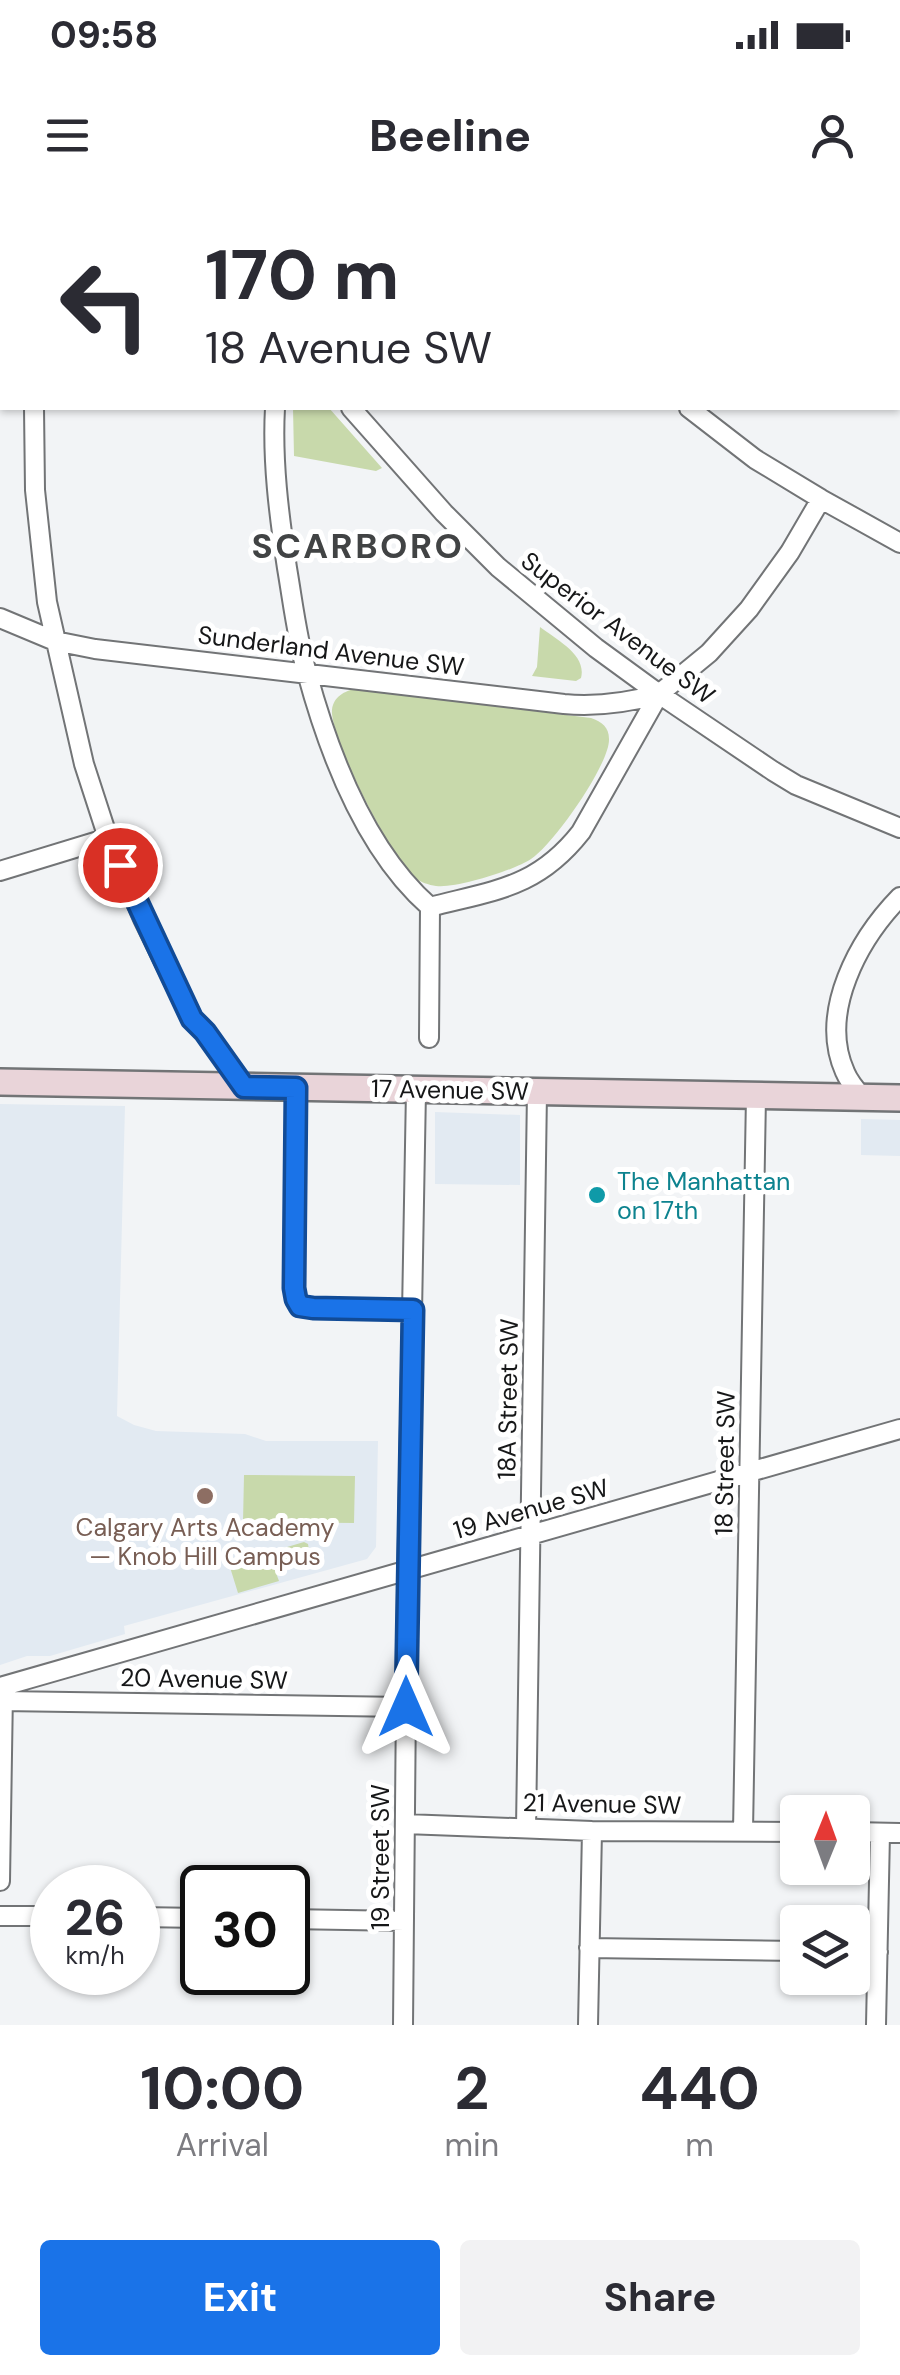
<!DOCTYPE html>
<meta charset="utf-8">
<style>
:root{--surface:#fff;--page:#f2f2f3;--text:#2b2b33;--muted:#7c7c81;--accent:#1a73e8}
body{margin:0;font-family:"DM Sans",sans-serif;background:var(--page);color:var(--text);height:100vh;display:flex;flex-direction:column;font-size:38px;white-space:nowrap}
*{box-sizing:border-box;margin:0}
p{font-size:32px;color:var(--muted)}
.icon{flex:none;width:55px;height:55px;fill:none;stroke:currentColor;stroke-width:2;stroke-linecap:round;stroke-linejoin:round}
.map{position:relative;height:1825px;overflow:hidden}
.panel{display:flex;flex-direction:column;background:var(--surface);flex:1}
.panel>*{flex:none}
.top-card{position:absolute;left:0px;top:0px;width:900px;height:210px;box-shadow:0 2px 8px #0004;background:#fff;color:var(--text);overflow:hidden}
.needle{width:65px;rotate:1deg}
.fabs{position:absolute;left:780px;top:1595px;display:grid;gap:20px}
.fabs a{display:grid;place-items:center;width:90px;height:90px;border-radius:10px;background:var(--surface);box-shadow:0 2px 8px #0004;font-size:50px}
.speed{position:absolute;left:30px;top:1665px;display:flex;gap:20px;font-size:50px;font-weight:700;text-align:center}
.speed>*{display:grid;place-content:center;width:130px;height:130px;border-radius:50%;background:var(--surface);box-shadow:0 2px 8px #0004;line-height:1}
.speed small{font-size:25px;font-weight:400}
.speed .limit{border:5px solid #111;border-radius:15px;background:#fff;color:#111}
.pin{position:absolute;display:grid;place-items:center;width:85px;height:85px;color:#fff;margin:-42px;border:5px solid #fff;border-radius:50%;box-shadow:0 2px 10px #0007}
.me{position:absolute;width:110px;margin:-55px;rotate:0deg;stroke-linejoin:round;filter:drop-shadow(0 0 8px #0008)}
.turn{display:flex;align-items:center;gap:35px;height:210px;padding:0 40px;font-size:45px}
.turn .icon{width:130px;height:130px;stroke-width:2.5}
.turn b{display:block;font-size:70px;line-height:85px}
.eta{display:flex;justify-content:space-evenly;align-items:center;height:170px;text-align:center}
.eta b{font-size:60px;font-weight:700;line-height:70px}
.action{display:flex;gap:20px;margin-top:auto;padding:20px 40px}
.action a{flex:1;height:115px;border-radius:10px;background:var(--accent);color:#fff;font-size:40px;font-weight:700;line-height:115px;text-align:center}
.action a+a{background:var(--page);color:var(--text)}
.status{display:flex;justify-content:space-between;align-items:center;height:70px;padding:0 50px;background:var(--surface);direction:ltr}
.status svg{height:28px;fill:currentColor}
header{display:flex;justify-content:space-between;align-items:center;height:130px;padding:0 40px;background:var(--surface);font-size:45px;font-weight:700}
.map>svg:first-child{display:block}
.built{fill:#e2eaf2}
.green{fill:#c8d9ab}
.lines{fill:none;stroke-linecap:round;stroke-linejoin:round}
.street-casing{stroke:#727476;stroke-width:22}
.secondary-casing{stroke:#727476;stroke-width:30}
.street{stroke:#fff;stroke-width:18}
.secondary{stroke:#e9d4d9;stroke-width:25}
.route-casing{stroke:#114b97;stroke-width:25}
.route{stroke:#1a73e8;stroke-width:18}
.culture-dot{fill:#0f9aa8;stroke:#fff;stroke-width:4}
.education-dot{fill:#8d6e63;stroke:#fff;stroke-width:4}
.labels{text-anchor:middle;dominant-baseline:central;stroke-width:10;stroke-linejoin:round;paint-order:stroke}
.street-label{font-size:25px;fill:#161718;stroke:#fff}
.culture-label{font-size:25px;fill:#0d838f;stroke:#fff;text-anchor:start}
.education-label{font-size:25px;fill:#785e54;stroke:#fff}
.district-label{font-size:35px;font-weight:bold;letter-spacing:2.5px;fill:#414344;stroke:#fff}
</style>
<div class="status"><b>09:58</b><svg viewBox="0 0 49 12"><path d="M0 12V9h3v3zM5 12V6h3v6zM10 12V3h3v9zM15 12V0h3v12zM26 1h20v11H26zM47 4h2v5h-2z"/></svg></div>
<header><svg class="icon" aria-label="menu" viewBox="0 0 24 24"><path d="M4 6h16M4 12h16M4 18h16"/></svg>Beeline<svg class="icon" aria-label="person" viewBox="0 0 24 24"><circle cx="12" cy="8" r="4"/><path d="M4 21q1-7 8-7t8 7"/></svg></header>
<div class="map">
<svg width="900" height="1825" viewBox="0 0 900 1825">
<rect width="100%" height="100%" fill="#f2f4f6"/>
<path class="built" d="M0 904 125 906 117 1216 134 1225 156 1231 245 1234 266 1241H378L376 1347 367 1359 124 1426 125 1434 50 1456H27L0 1465Z
M435 912 520 915V985L435 984Z
M861 919 900 920V956L861 955Z"/>
<path class="green" d="M293 208H329L382 268 376 271 294 256Z
M540 427C557 440 587 455 581 478L576 481 532 476 537 467Z
M354 489 591 518C602 522 609 527 609 539 610 564 553 645 531 659 515 670 455 689 436 686 429 685 420 682 415 678 390 656 335 547 332 514 331 499 342 492 354 489Z
M244 1275 355 1276 354 1323 243 1322Z
M304 1342 308 1344 310 1356 308 1361 279 1369 276 1373 279 1381 238 1393 229 1364Z"/>
<g class="lines">
<g class="street-casing">
<path id="street" d="M43 0 44 2
M190 0 194 2
M499 0 501 2
M805 0 809 2
M101 2 105 0
M319 2 320 0
M898 57 900 59
M0 160H2
M34 208 35 290 47 402 84 564 108 638 143 719 192 819 205 832 244 887
M275 208C272 261 279 315 287 368 293 403 297 439 307 473 329 554 366 651 430 707L429 838
M351 208 444 313 498 367 596 448 659 494 773 571 796 585 900 628
M689 208 755 259 821 299 900 343
M0 418 55 441 95 449 564 504C598 507 627 503 659 494
M0 671 108 638
M430 707C495 690 537 688 581 632L659 494 709 453 749 409 790 352 821 299
M296 888 294 1088 296 1099 300 1106 313 1108 413 1110
M863 898C856 890 849 882 845 872 818 812 859 739 900 697
M0 1487 900 1229
M2 1501 406 1507
M405 1624 592 1631 798 1632
M526 1628 537 892
M743 1631 756 896
M852 1632 900 1633
M0 1681 3 1492
M0 1716H52
M138 1717 202 1718
M288 1719 404 1721
M589 1748 798 1751
M852 1752H878
M403 1825 407 1392 416 890
M588 1825 592 1631
M876 1825 880 1633"/>
</g>
<g class="secondary-casing">
<path id="secondary" d="M0 882 900 898"/>
</g>
<use href="#street" class="street"/>
<use href="#secondary" class="secondary"/>
</g>
<g class="lines">
<g class="route-casing">
<path id="route" d="M120 665 192 819 205 832 244 887 296 888 294 1088 296 1099 300 1106 313 1108 413 1110 406 1507"/>
</g>
<use href="#route" class="route"/>
</g>
<circle class="culture-dot" cx="597" cy="995" r="10"/>
<circle class="education-dot" cx="205" cy="1296" r="10"/>
<g class="labels">
<g class="street-label">
<text transform="translate(618 428) rotate(37)">Superior Avenue SW</text>
<text transform="translate(331 451) rotate(7)">Sunderland Avenue SW</text>
<text transform="translate(450 890) rotate(1)">17 Avenue SW</text>
<text transform="translate(508 1199) rotate(-89)">18A Street SW</text>
<text transform="translate(725 1263) rotate(-89)">18 Street SW</text>
<text transform="translate(531 1309) rotate(-16)">19 Avenue SW</text>
<text transform="translate(204 1479) rotate(1)">20 Avenue SW</text>
<text transform="translate(602 1604) rotate(1)">21 Avenue SW</text>
<text transform="translate(380 1657) rotate(-90)">19 Street SW</text>
</g>
<g class="culture-label">
<text x="617" y="981">The Manhattan<tspan x="617" dy="29">on 17th</tspan></text>
</g>
<g class="education-label">
<text x="205" y="1327">Calgary Arts Academy<tspan x="205" dy="29">— Knob Hill Campus</tspan></text>
</g>
<g class="district-label">
<text x="358" y="346">SCARBORO</text>
</g>
</g>
</svg>
<div class="fabs">
<a><svg class="needle" viewBox="-14 -14 28 28"><path d="M0-13l5 13h-10z" fill="#e53935"/><path d="M0 13l5-13h-10z" fill="#7c7c81"/></svg></a>
<a><svg class="icon" aria-label="layers" viewBox="0 0 24 24"><path d="M12 4l9 5-9 5-9-5zM3 14l9 5 9-5"/></svg></a>
</div>
<div class="speed"><div>26<small>km/h</small></div><div class="limit">30</div></div>
<div class="pin" style="left:120px;top:665px;background:#d93025"><svg class="icon" aria-label="arrive" viewBox="0 0 24 24"><path d="M6 21V4h12l-3 4 3 4H6"/></svg></div>
<svg class="me" style="left:406px;top:1507px" viewBox="-20 -20 40 40"><path d="M0-17L14 15 0 8-14 15z" fill="#1a73e8" stroke="#fff" stroke-width="4"/></svg>
<div class="top-card">
<div class="turn"><svg class="icon" aria-label="left" viewBox="0 0 24 24"><path d="M17 20v-9H6M10 6l-5 5 5 5"/></svg><div><b>170 m</b>18 Avenue SW</div></div>
</div>
</div>
<section class="panel">
<div class="eta">
<div><b>10:00</b><p>Arrival</p></div>
<div><b>2</b><p>min</p></div>
<div><b>440</b><p>m</p></div>
</div>
<div class="action"><a>Exit</a><a>Share</a></div>
</section>
